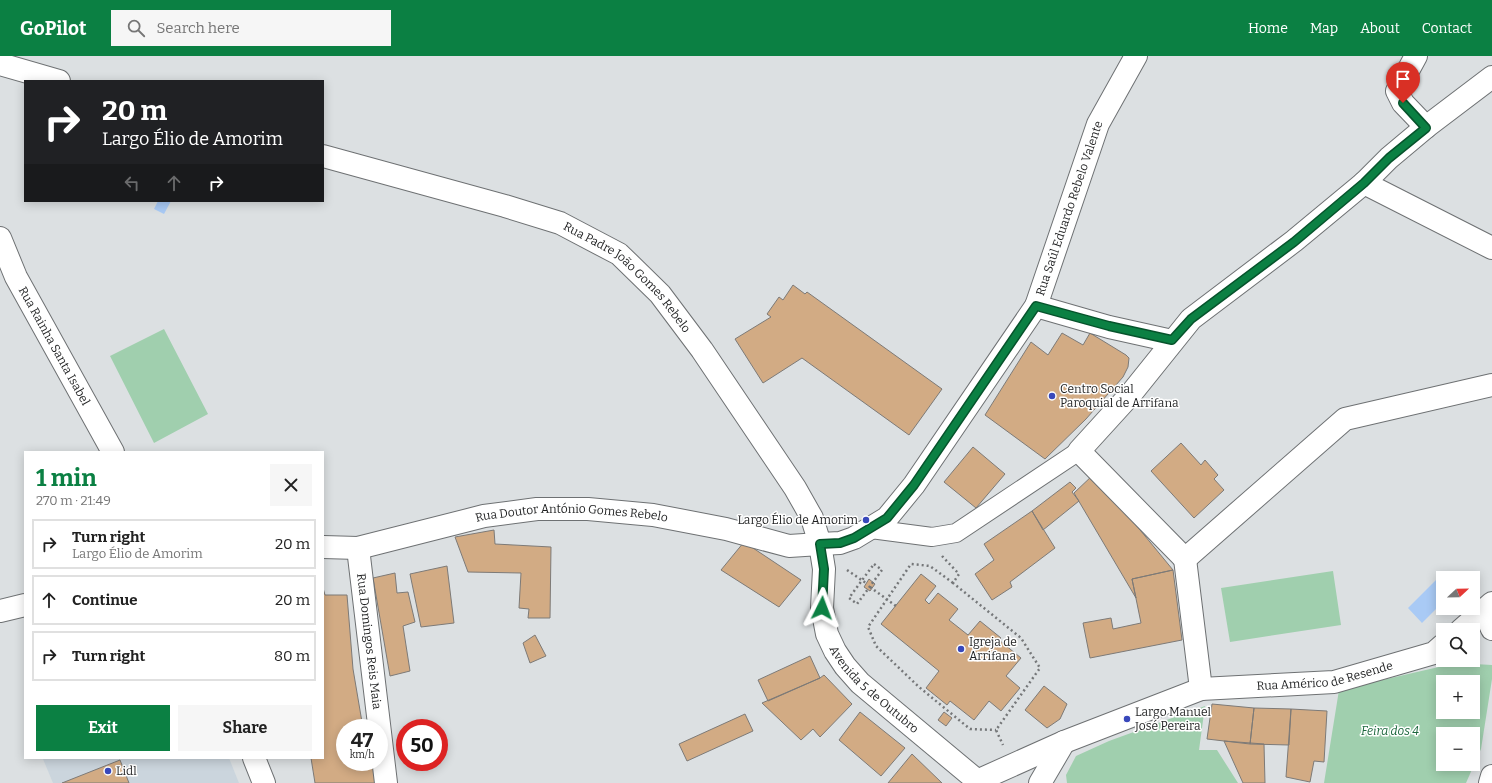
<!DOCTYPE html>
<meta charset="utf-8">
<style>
:root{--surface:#fff;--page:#f6f6f6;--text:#222;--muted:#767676;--line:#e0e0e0;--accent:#0b8043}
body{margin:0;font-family:Bitter,serif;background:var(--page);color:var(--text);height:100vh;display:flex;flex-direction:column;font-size:15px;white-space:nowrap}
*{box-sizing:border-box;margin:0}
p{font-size:13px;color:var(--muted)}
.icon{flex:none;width:22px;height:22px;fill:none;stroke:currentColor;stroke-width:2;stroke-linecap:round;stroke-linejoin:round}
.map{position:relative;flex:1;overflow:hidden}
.drawer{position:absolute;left:24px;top:395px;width:300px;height:308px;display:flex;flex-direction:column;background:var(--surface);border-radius:0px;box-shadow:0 2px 10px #0003}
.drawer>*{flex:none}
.guide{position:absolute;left:24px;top:24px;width:300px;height:122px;border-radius:0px;box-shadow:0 2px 10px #0003;background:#202124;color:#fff;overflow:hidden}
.needle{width:26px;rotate:68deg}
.tools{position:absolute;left:1436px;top:515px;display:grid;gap:8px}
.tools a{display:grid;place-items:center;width:44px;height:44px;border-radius:0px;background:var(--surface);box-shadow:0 2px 10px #0003;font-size:20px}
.speed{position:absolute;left:336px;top:663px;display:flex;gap:8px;font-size:20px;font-weight:700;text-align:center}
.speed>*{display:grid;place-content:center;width:52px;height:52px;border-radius:50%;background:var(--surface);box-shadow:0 2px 10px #0003;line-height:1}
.speed small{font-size:10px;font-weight:400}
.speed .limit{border:6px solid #d22;background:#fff;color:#111}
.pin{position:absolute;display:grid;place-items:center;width:34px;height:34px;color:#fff;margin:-41px -17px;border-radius:50% 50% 50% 0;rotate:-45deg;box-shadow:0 0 4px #0007}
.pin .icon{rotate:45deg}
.me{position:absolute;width:44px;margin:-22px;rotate:3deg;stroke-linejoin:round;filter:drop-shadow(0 0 3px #0008)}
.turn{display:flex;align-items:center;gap:14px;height:84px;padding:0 12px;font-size:18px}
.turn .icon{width:52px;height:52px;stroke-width:2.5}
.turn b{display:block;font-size:28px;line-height:34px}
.lanes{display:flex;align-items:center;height:38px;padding:0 12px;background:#0003;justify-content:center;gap:20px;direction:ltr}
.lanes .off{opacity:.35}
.round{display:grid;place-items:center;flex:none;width:42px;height:42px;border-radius:0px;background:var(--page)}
.head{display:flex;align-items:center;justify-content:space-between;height:68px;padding:0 12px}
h1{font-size:24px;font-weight:700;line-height:30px;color:var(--accent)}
.action{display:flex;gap:8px;margin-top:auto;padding:8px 12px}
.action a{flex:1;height:46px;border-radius:0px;background:var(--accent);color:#fff;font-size:16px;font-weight:700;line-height:46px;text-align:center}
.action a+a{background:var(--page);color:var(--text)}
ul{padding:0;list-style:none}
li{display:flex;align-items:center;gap:12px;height:50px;margin:0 8px 6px;padding:0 4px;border:2px solid var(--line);border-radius:0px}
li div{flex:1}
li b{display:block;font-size:15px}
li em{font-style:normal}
header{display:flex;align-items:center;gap:24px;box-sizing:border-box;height:56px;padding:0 20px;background:var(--accent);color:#fff}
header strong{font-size:19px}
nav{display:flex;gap:22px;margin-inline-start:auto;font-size:14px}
.search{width:280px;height:36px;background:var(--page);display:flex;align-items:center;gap:10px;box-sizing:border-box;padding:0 14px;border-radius:0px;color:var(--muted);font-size:15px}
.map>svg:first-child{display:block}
.built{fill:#cbd5dd}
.green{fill:#a0cfae;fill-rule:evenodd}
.water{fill:#a9caf5}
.building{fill:#d2ab84;stroke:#7d7a77}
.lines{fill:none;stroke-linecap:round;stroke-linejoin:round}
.pedestrian-casing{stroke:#6e7173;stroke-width:20}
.minor-casing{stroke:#6e7173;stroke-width:24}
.tertiary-casing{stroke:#6e7173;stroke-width:24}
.secondary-casing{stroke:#6e7173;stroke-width:24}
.path{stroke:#757779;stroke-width:2.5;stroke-dasharray:2 3;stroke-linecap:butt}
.pedestrian{stroke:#fff;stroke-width:18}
.minor{stroke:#fff;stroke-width:22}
.tertiary{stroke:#fff;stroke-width:22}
.secondary{stroke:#fff;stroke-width:22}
.route-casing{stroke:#07532c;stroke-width:10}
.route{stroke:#0b8043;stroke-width:7}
.poi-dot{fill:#3848bb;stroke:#fff;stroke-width:1.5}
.labels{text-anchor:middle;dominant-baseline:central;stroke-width:3;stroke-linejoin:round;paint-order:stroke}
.street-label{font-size:12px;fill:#1f2021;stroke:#fff}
.poi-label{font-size:12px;fill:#1f2021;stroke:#fff;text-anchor:start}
.park-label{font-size:12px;font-style:italic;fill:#1c673d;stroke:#fff}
</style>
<header>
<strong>GoPilot</strong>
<div class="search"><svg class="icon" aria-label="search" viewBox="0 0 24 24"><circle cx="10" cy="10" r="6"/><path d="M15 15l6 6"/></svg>Search here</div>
<nav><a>Home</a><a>Map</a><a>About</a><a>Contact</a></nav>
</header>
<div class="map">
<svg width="1492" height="727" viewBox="0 0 1492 727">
<rect width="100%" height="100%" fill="#dce0e2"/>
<path class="built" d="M47 702H229L239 727H53L43 703Z"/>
<path class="green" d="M164 273 208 358 154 387 110 300Z
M1333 515 1341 569 1230 586 1221 532Z
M1456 607 1492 609V623L1481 693 1466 727H1324L1339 634ZM1443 626H1473V656H1443ZM1443 678H1473V708H1443Z
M1205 650 1199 694H1217L1238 727H1067L1066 719 1076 700 1109 685Z"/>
<path class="water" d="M158 145H171L164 158 154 153Z
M1437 523 1443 529V546L1422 567 1408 552Z"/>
<path class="building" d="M793 229 805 238 807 236 942 333 909 379 802 302 763 327 735 283 771 261 767 258 779 241 783 244Z
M1062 277 1083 289 1090 277 1126 299 1129 302 1128 311 1123 321 1086 363 1045 403 985 359 1031 286 1048 299Z
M1181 387 1201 409 1205 404 1218 419 1214 423 1224 434 1194 462 1151 415Z
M973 391 1005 418 976 452 944 426Z
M1094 418 1173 514 1132 523 1136 542 1074 437Z
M1070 426 1076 432 1072 436 1079 445 1043 474 1032 455Z
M1032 455 1055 492 1010 526 1012 531 992 544 975 518 994 504 984 488Z
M494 474 495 488 551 491 550 562H528L529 553 519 552 521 517 468 516 455 481Z
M744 486 801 524 779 551 721 514Z
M447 510 454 567 421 571 410 518Z
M1173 514 1182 584 1090 602 1083 567 1111 562 1113 573 1141 567 1132 523Z
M395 517 397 537 408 536 415 566 403 570 410 615 390 620 373 522Z
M921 518 936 530 925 544 929 548 938 537 958 553 949 564 968 579 980 565 1001 582 999 584 1021 602 1006 620 1020 632 1001 655 989 645 974 664 950 645 947 649 926 632 939 615 881 568Z
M869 523 875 528 870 535 864 531Z
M323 532 325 539H347L353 613 363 672H345V706H372L378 727H315L311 702H323Z
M535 579 546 600 530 607 523 587Z
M810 600 820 622 768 645 758 624Z
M824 619 852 648 820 681 813 673 801 684 762 647 820 622Z
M1044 630 1067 648 1060 663 1047 672 1025 654Z
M1212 648 1254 652 1250 688 1207 683Z
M1254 652 1291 653 1289 689 1250 688Z
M1291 653 1327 655 1324 706 1314 705 1310 726 1286 721Z
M860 656 905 692 881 720 839 684Z
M944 656 952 662 946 670 938 664Z
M745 658 753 675 687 705 679 688Z
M1224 685 1264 688 1265 727H1243Z
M912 698 942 727H888Z
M120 704 129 727H62Z"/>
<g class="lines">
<g class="pedestrian-casing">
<path id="pedestrian" d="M871 473 932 481 956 477 1079 395"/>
</g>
<g class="minor-casing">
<g id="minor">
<path d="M1416 0 1397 35 1403 47 1426 71"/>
<path d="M1364 127 1492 192"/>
<path d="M1036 250 1109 271 1172 285"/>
<path id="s1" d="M323 491 358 492 484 460 537 453H588L653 459 726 473 789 490 820 488"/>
<path id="s2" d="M358 492 386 727"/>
<path d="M1185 503 1079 395 1130 339 1191 263 1294 185 1364 127 1389 102 1426 71 1492 21"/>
<path d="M1185 503 1345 363 1492 329"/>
<path d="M1185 503 1201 633"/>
<path d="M1484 554 1492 573"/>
<path d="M0 555 25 549"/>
<path d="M1461 574 1492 547"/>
<path id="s3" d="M977 725 1064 686 1201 633 1334 626 1434 597 1443 589"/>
<path d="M1040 727 1064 686"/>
<path d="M1490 727 1492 720"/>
</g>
</g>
<g class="tertiary-casing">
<g id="tertiary">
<path id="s4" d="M0 182 16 221 113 396"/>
<path id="s5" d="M820 488 840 487 854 482 887 462 914 429 1036 250 1098 68 1136 0"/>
<path d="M254 702 264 727"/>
</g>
</g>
<g class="secondary-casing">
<g id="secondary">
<path d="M0 8 59 25"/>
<path id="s6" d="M323 100 505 150 560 167 619 198 660 238 702 294 795 432 812 462 820 488 824 513 822 552 827 578 835 595 845 610 860 627 980 727"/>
</g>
</g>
<path class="path" d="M942 500 959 518 953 527 1021 582 1040 612 996 674 1003 689
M874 508 882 514 857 548 849 542Z
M847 514 866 527
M953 527 930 510 911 508 868 571 876 590 919 631 970 673 996 674
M870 531 896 550"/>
<use href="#pedestrian" class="pedestrian"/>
<use href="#minor" class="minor"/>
<use href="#tertiary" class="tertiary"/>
<use href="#secondary" class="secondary"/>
</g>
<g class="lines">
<g class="route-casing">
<path id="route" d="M822 552 824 513 820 488 840 487 854 482 887 462 914 429 1036 250 1109 270 1172 284 1191 263 1294 186 1364 127 1389 102 1426 72 1403 47"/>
</g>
<use href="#route" class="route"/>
</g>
<g class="poi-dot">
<circle cx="1052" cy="340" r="4"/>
<circle cx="866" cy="464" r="4"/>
<circle cx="961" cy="593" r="4"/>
<circle cx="1127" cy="663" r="4"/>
<circle cx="108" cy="715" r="4"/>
</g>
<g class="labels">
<g class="street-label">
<text stroke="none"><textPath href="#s5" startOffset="436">Rua Saúl Eduardo Rebelo Valente</textPath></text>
<text stroke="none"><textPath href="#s6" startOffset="334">Rua Padre João Gomes Rebelo</textPath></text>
<text stroke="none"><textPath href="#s4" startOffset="121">Rua Rainha Santa Isabel</textPath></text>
<text stroke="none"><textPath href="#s1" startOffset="253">Rua Doutor António Gomes Rebelo</textPath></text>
<text stroke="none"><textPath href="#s2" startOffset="94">Rua Domingos Reis Maia</textPath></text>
<text stroke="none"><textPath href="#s3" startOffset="367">Rua Américo de Resende</textPath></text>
<text stroke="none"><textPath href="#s6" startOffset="833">Avenida 5 de Outubro</textPath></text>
</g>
<g class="poi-label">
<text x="1060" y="333">Centro Social<tspan x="1060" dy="14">Paroquial de Arrifana</tspan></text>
<text x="858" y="464" text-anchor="end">Largo Élio de Amorim</text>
<text x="969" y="586">Igreja de<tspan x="969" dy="14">Arrifana</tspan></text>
<text x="1135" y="656">Largo Manuel<tspan x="1135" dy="14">José Pereira</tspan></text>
<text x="116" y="715">Lidl</text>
</g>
<g class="park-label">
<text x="1390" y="675">Feira dos 4</text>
</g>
</g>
</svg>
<div class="tools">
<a><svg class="needle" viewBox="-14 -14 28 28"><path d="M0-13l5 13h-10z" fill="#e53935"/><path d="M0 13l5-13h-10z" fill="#767676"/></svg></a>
<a><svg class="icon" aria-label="search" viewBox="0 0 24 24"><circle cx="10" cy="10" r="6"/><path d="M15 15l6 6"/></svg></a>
<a>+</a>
<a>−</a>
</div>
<div class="speed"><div>47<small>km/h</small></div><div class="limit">50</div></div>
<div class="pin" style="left:1403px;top:47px;background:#d93025"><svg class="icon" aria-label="arrive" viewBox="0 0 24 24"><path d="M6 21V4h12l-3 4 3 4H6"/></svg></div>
<svg class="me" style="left:822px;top:552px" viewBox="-20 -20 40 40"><path d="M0-17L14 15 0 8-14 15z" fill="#0b8043" stroke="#fff" stroke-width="4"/></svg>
<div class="guide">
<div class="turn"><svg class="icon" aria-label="right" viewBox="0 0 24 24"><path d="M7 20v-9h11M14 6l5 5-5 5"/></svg><div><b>20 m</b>Largo Élio de Amorim</div></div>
<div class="lanes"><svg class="icon off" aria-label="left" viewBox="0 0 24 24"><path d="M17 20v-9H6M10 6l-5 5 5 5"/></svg><svg class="icon off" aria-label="ahead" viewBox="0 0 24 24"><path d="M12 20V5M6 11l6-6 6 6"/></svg><svg class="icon" aria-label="right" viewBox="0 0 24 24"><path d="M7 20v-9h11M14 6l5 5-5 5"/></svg></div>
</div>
<section class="drawer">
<div class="head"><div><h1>1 min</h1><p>270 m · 21:49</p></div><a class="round"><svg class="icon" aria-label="close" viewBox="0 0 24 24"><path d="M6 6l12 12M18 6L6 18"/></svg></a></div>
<ul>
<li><svg class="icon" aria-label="right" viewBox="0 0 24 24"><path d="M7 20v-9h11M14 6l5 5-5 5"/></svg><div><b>Turn right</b><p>Largo Élio de Amorim</p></div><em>20 m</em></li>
<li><svg class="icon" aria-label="ahead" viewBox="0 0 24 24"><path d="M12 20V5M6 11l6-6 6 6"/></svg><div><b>Continue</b></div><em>20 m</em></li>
<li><svg class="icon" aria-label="right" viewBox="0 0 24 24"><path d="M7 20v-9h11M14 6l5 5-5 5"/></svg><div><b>Turn right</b></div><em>80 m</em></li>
</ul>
<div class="action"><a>Exit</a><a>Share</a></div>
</section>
</div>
